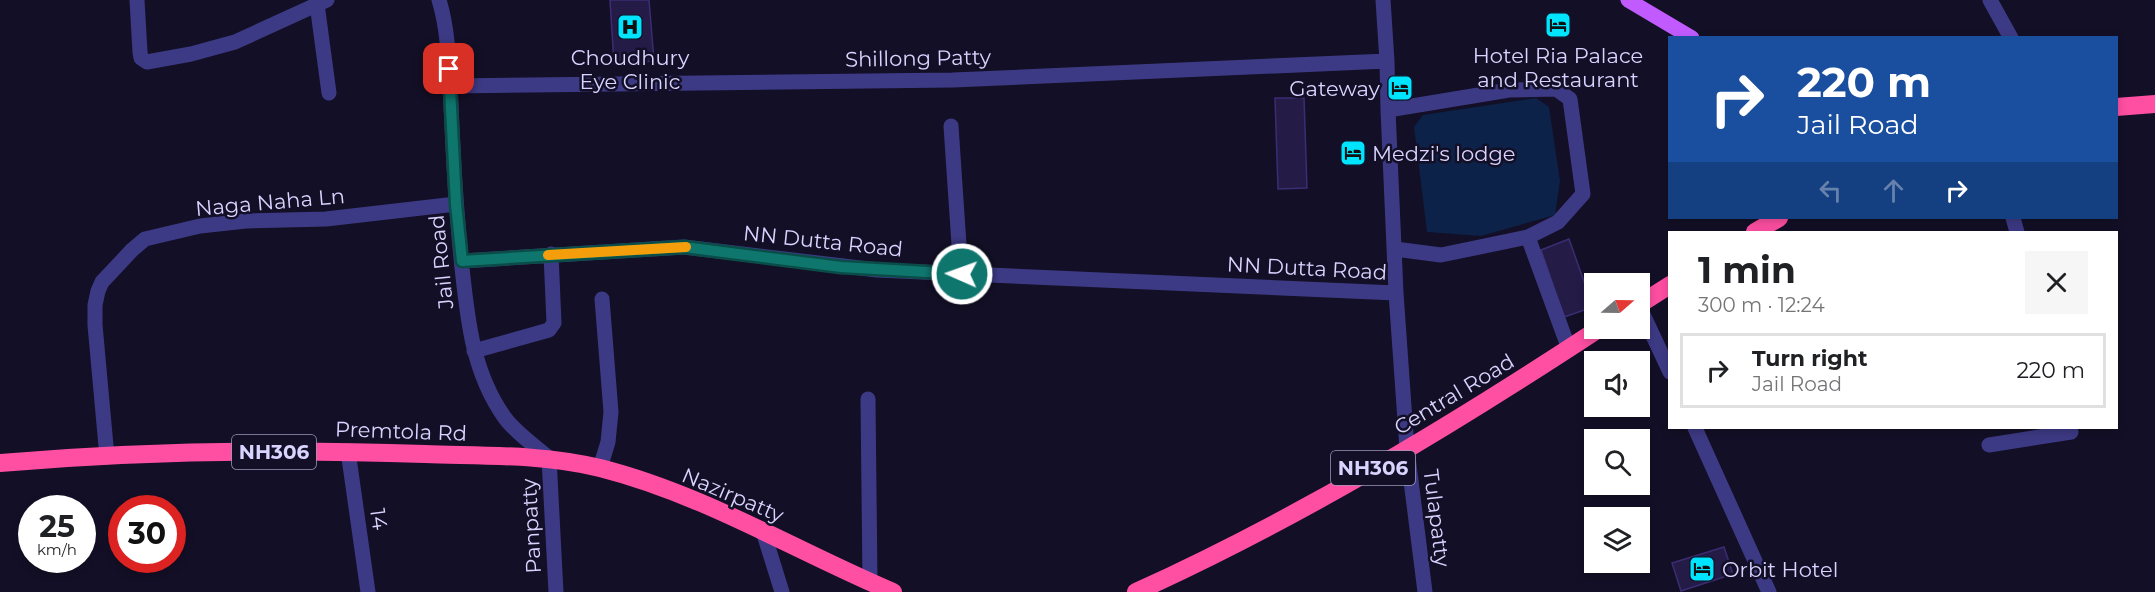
<!DOCTYPE html>
<meta charset="utf-8">
<style>
:root{--surface:#fff;--page:#f6f6f6;--text:#202124;--muted:#757577;--line:#e0e0e0}
body{margin:0;font-family:Montserrat,sans-serif;background:var(--page);color:var(--text);height:100vh;display:flex;flex-direction:column;font-size:22px;white-space:nowrap}
*{box-sizing:border-box;margin:0}
p{font-size:20px;color:var(--muted)}
.icon{flex:none;width:33px;height:33px;fill:none;stroke:currentColor;stroke-width:2;stroke-linecap:round;stroke-linejoin:round}
.map{position:relative;flex:1;overflow:hidden}
.drawer{position:absolute;left:1668px;top:231px;width:450px;height:198px;display:flex;flex-direction:column;background:var(--surface);border-radius:0px;box-shadow:0 3px 9px #0003}
.drawer>*{flex:none}
.hud{position:absolute;left:1668px;top:36px;width:450px;height:183px;border-radius:0px;box-shadow:0 3px 9px #0003;background:#1a4fa0;color:#fff;overflow:hidden}
.needle{width:39px;rotate:70deg}
.tools{position:absolute;left:1584px;top:273px;display:grid;gap:12px}
.tools a{display:grid;place-items:center;width:66px;height:66px;border-radius:0px;background:var(--surface);box-shadow:0 3px 9px #0003;font-size:30px}
.speed{position:absolute;left:18px;top:495px;display:flex;gap:12px;font-size:30px;font-weight:700;text-align:center}
.speed>*{display:grid;place-content:center;width:78px;height:78px;border-radius:50%;background:var(--surface);box-shadow:0 3px 9px #0003;line-height:1}
.speed small{font-size:15px;font-weight:400}
.speed .limit{border:9px solid #d22;background:#fff;color:#111}
.pin{position:absolute;display:grid;place-items:center;width:51px;height:51px;color:#fff;margin:-26px;border-radius:12px;box-shadow:0 3px 9px #0006}
.me{position:absolute;width:66px;margin:-33px;rotate:272deg;stroke-linejoin:round;filter:drop-shadow(0 0 4px #0008)}
.turn{display:flex;align-items:center;gap:21px;height:126px;padding:0 30px;font-size:27px}
.turn .icon{width:78px;height:78px;stroke-width:2.5}
.turn b{display:block;font-size:42px;line-height:51px}
.lanes{display:flex;align-items:center;height:57px;padding:0 30px;background:#0003;justify-content:center;gap:30px;direction:ltr}
.lanes .off{opacity:.35}
.round{display:grid;place-items:center;flex:none;width:63px;height:63px;border-radius:0px;background:var(--page)}
.overview{display:flex;align-items:center;justify-content:space-between;height:102px;padding:0 30px}
h1{font-size:36px;font-weight:700;line-height:45px}
ul{padding:0;list-style:none}
li{display:flex;align-items:center;gap:18px;height:75px;margin:0 12px 9px;padding:0 18px;border:3px solid var(--line);border-radius:0px}
li div{flex:1}
li b{display:block;font-size:22px}
li em{font-style:normal}
.map>svg:first-child{display:block}
.water{fill:#0c2248}
.building{fill:#241b47;stroke:#3b2d73;stroke-width:1.5}
.lines{fill:none;stroke-linecap:round;stroke-linejoin:round}
.minor{stroke:#3d3a85;stroke-width:15}
.major{stroke:#c25bff;stroke-width:15}
.highway{stroke:#ff4fa3;stroke-width:18}
.route-casing{stroke:#0a4d48;stroke-width:15}
.route{stroke:#0f766e;stroke-width:10}
.slow{stroke:#f59e0b;stroke-width:10}
.labels{text-anchor:middle;dominant-baseline:central;stroke-width:5;stroke-linejoin:round;paint-order:stroke}
.shield{fill:#130f26;stroke:#9e99be;stroke-width:1.5}
.shield-label{font-size:20px;font-weight:bold;fill:#d9d4ff}
.poi-label{font-size:21px;fill:#d9d4ff;stroke:#130f26}
.street-label{font-size:21px;fill:#d9d4ff;stroke:#130f26}
</style>
<div class="map">
<svg width="2155" height="592" viewBox="0 0 2155 592">
<rect width="100%" height="100%" fill="#130f26"/>
<path class="water" d="M1536 98 1549 107 1560 181 1555 215 1481 236 1427 232 1414 127 1423 115Z"/>
<path class="building" d="M610 0H649L654 61 614 64Z
M1275 98H1304L1307 188 1278 189Z
M1569 239 1593 307 1564 317 1541 250Z
M1724 547 1733 574 1681 591 1672 563Z"/>
<g class="lines">
<path class="minor" d="M137 0 140 52 141 58 147 62 191 54 235 42 327 0
M439 0C449 32 449 70 451 104 453 155 456 207 461 258 467 314 471 371 505 418 516 433 535 446 549 458L556 592
M1383 0 1387 61 1388 110 1396 293 1407 449 1425 592
M1990 0 2011 38
M317 4 329 93
M450 86 953 80 1387 61
M1388 110 1509 90 1556 89 1570 99 1583 194 1558 222 1528 237 1441 255 1395 249
M951 126 961 274
M2013 218 2017 232
M1528 237 1569 349
M462 261 684 247 877 270 1396 293
M1640 308 1670 372
M474 351 549 330 554 323 551 254
M868 399 870 582
M1695 428 1769 592
M1989 445 2071 432 2069 428
M348 451 368 592
M107 457 95 325V305L98 291 102 282 132 250 145 239 200 226 246 221 326 219 456 204
M600 468 608 442 611 412 602 299
M763 531 782 592"/>
<path class="major" d="M1628 0 1692 38"/>
<path class="highway" d="M2116 107 2155 104
M1755 232 1779 218
M1640 304 1670 285
M0 463C141 451 284 449 425 454 483 456 543 454 600 468 703 494 796 551 893 592
M1136 592C1299 518 1451 426 1600 328"/>
</g>
<g class="lines">
<g class="route-casing">
<path id="route" d="M449 69 456 204 462 261 684 247 841 267 962 274"/>
</g>
<use href="#route" class="route"/>
<path class="slow" d="M548 255 686 247"/>
</g>
<defs>
<g id="hotel-square" transform="scale(1.35)"><rect x="-9" y="-9" width="18" height="18" rx="4" fill="#00e5ff" stroke="#130f26"/><path d="M-6-4.5h1.5V1H6V5H4.5V3h-9V5H-6ZM-4 0a1.8 1.8 0 1 1 3.6 0ZM.5 0V-2.5h3Q6-2.5 6 0Z" fill="#111"/></g>
<g id="hospital-square" transform="scale(1.35)"><rect x="-9" y="-9" width="18" height="18" rx="4" fill="#00e5ff" stroke="#130f26"/><path d="M-5-5h3v3.5h4V-5h3V5h-3V1.5h-4V5h-3Z" fill="#111"/></g>
</defs>
<g fill-rule="evenodd">
<use href="#hotel-square" x="1558" y="25"/>
<use href="#hospital-square" x="630" y="27"/>
<use href="#hotel-square" x="1400" y="88"/>
<use href="#hotel-square" x="1353" y="153"/>
<use href="#hotel-square" x="1702" y="569"/>
</g>
<g class="labels">
<g class="shield">
<rect x="232" y="435" width="84" height="34" rx="4.5"/>
<rect x="1331" y="451" width="84" height="34" rx="4.5"/>
</g>
<g class="shield-label">
<text x="274" y="452">NH306</text>
<text x="1373" y="468">NH306</text>
</g>
<g class="poi-label">
<text x="1558" y="55">Hotel Ria Palace<tspan x="1558" dy="24">and Restaurant</tspan></text>
<text x="630" y="57">Choudhury<tspan x="630" dy="24">Eye Clinic</tspan></text>
<text x="1380" y="88" text-anchor="end">Gateway</text>
<text x="1372" y="153" text-anchor="start">Medzi's lodge</text>
<text x="1722" y="569" text-anchor="start">Orbit Hotel</text>
</g>
<g class="street-label">
<text transform="translate(918 58) rotate(-1)">Shillong Patty</text>
<text transform="translate(270 202) rotate(-5)">Naga Naha Ln</text>
<text transform="translate(823 241) rotate(6)">NN Dutta Road</text>
<text transform="translate(441 262) rotate(-96)">Jail Road</text>
<text transform="translate(1307 268) rotate(3)">NN Dutta Road</text>
<text transform="translate(1454 394) rotate(-31)">Central Road</text>
<text transform="translate(401 431) rotate(2)">Premtola Rd</text>
<text transform="translate(733 495) rotate(23)">Nazirpatty</text>
<text transform="translate(1437 518) rotate(83)">Tulapatty</text>
<text transform="translate(379 519) rotate(82)">14</text>
<text transform="translate(531 526) rotate(-93)">Panpatty</text>
</g>
</g>
</svg>
<div class="tools">
<a><svg class="needle" viewBox="-14 -14 28 28"><path d="M0-13l5 13h-10z" fill="#e53935"/><path d="M0 13l5-13h-10z" fill="#757577"/></svg></a>
<a><svg class="icon" aria-label="sound" viewBox="0 0 24 24"><path d="M4 9h4l5-4v14l-5-4H4zM17 9q2 3 0 6"/></svg></a>
<a><svg class="icon" aria-label="search" viewBox="0 0 24 24"><circle cx="10" cy="10" r="6"/><path d="M15 15l6 6"/></svg></a>
<a><svg class="icon" aria-label="layers" viewBox="0 0 24 24"><path d="M12 4l9 5-9 5-9-5zM3 14l9 5 9-5"/></svg></a>
</div>
<div class="speed"><div>25<small>km/h</small></div><div class="limit">30</div></div>
<div class="pin" style="left:449px;top:69px;background:#d93025"><svg class="icon" aria-label="arrive" viewBox="0 0 24 24"><path d="M6 21V4h12l-3 4 3 4H6"/></svg></div>
<svg class="me" style="left:962px;top:274px" viewBox="-20 -20 40 40"><circle r="17" fill="#0f766e" stroke="#fff" stroke-width="3"/><path d="M0-11L8 9 0 5-8 9z" fill="#fff"/></svg>
<div class="hud">
<div class="turn"><svg class="icon" aria-label="right" viewBox="0 0 24 24"><path d="M7 20v-9h11M14 6l5 5-5 5"/></svg><div><b>220 m</b>Jail Road</div></div>
<div class="lanes"><svg class="icon off" aria-label="left" viewBox="0 0 24 24"><path d="M17 20v-9H6M10 6l-5 5 5 5"/></svg><svg class="icon off" aria-label="ahead" viewBox="0 0 24 24"><path d="M12 20V5M6 11l6-6 6 6"/></svg><svg class="icon" aria-label="right" viewBox="0 0 24 24"><path d="M7 20v-9h11M14 6l5 5-5 5"/></svg></div>
</div>
<section class="drawer">
<div class="overview"><div><h1>1 min</h1><p>300 m · 12:24</p></div><a class="round"><svg class="icon" aria-label="close" viewBox="0 0 24 24"><path d="M6 6l12 12M18 6L6 18"/></svg></a></div>
<ul>
<li><svg class="icon" aria-label="right" viewBox="0 0 24 24"><path d="M7 20v-9h11M14 6l5 5-5 5"/></svg><div><b>Turn right</b><p>Jail Road</p></div><em>220 m</em></li>
</ul>
</section>
</div>
